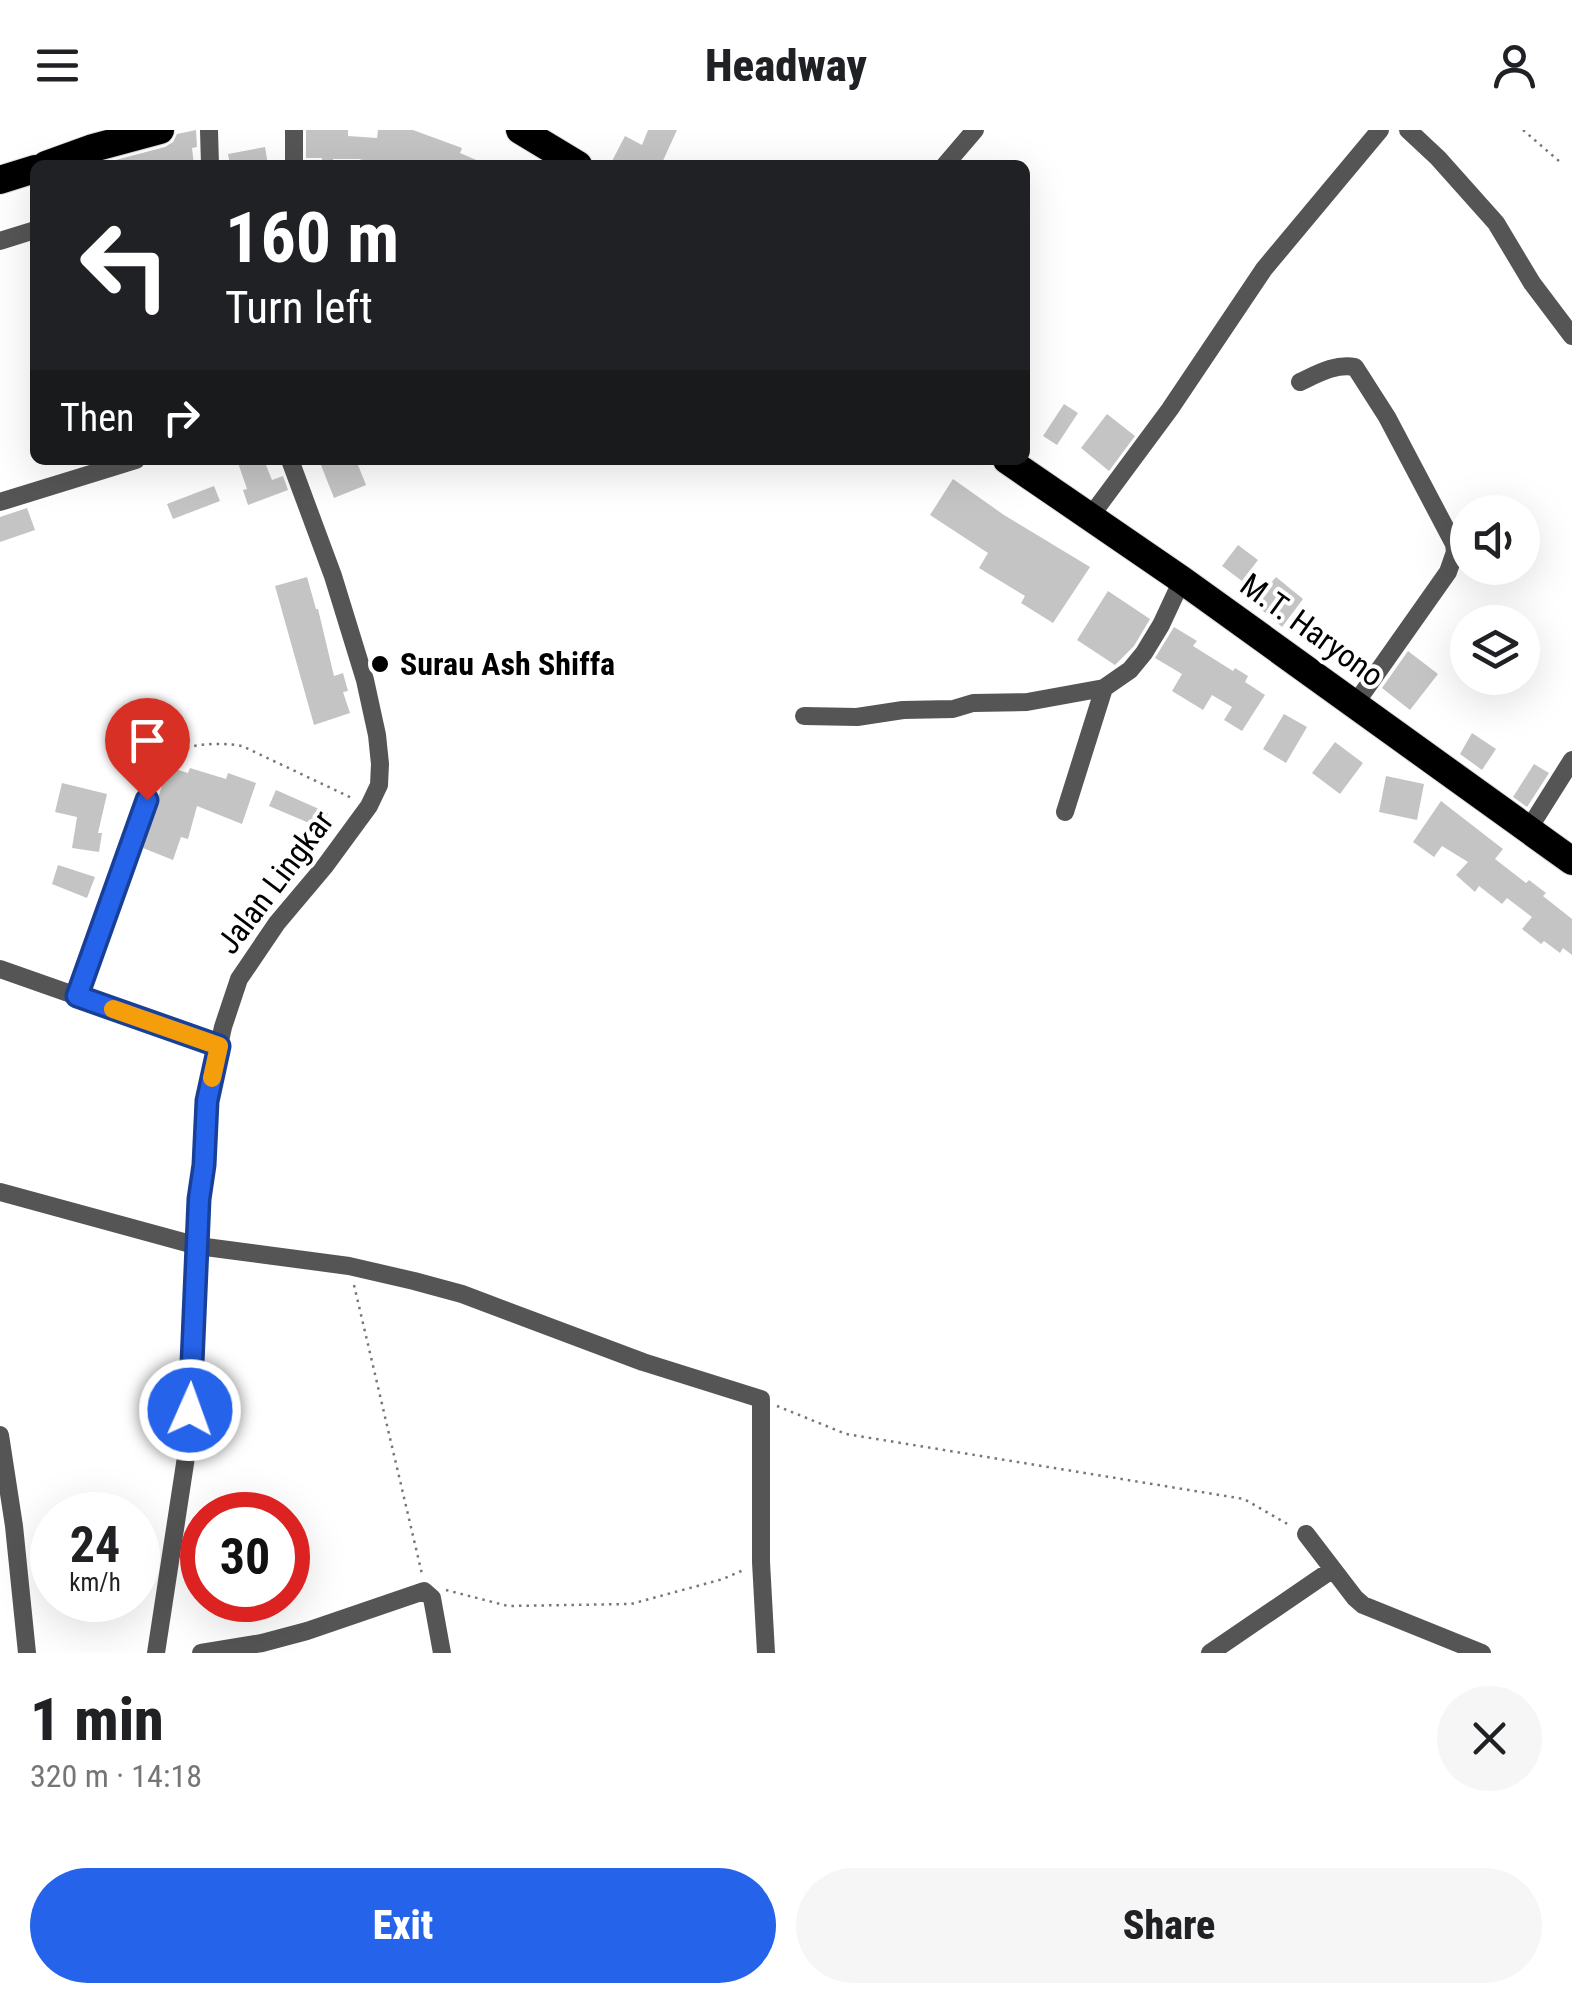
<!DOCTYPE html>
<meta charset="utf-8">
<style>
:root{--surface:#fff;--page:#f6f6f6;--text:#202124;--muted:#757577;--accent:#2563eb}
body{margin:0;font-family:"Roboto Condensed",sans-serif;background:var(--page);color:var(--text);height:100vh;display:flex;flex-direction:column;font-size:38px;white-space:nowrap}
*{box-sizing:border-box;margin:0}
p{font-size:32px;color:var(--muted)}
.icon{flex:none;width:55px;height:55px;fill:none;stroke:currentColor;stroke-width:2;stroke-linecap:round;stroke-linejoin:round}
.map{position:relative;height:1523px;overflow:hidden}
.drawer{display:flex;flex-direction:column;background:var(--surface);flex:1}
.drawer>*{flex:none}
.top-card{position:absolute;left:30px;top:30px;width:1000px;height:305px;border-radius:15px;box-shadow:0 10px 40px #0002;background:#202124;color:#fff;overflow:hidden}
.controls{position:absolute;left:1450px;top:365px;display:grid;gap:20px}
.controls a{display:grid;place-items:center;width:90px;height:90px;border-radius:50%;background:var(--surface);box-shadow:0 10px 40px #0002;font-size:50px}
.speed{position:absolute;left:30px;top:1362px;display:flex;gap:20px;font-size:50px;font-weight:700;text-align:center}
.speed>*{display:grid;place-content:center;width:130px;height:130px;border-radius:50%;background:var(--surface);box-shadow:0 10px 40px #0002;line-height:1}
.speed small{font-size:25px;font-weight:400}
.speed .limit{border:15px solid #d22;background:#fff;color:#111}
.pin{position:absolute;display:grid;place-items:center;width:85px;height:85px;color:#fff;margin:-102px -42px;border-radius:50% 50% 50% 0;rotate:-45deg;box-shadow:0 0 10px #0007}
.pin .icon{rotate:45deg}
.me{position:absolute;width:110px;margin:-55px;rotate:2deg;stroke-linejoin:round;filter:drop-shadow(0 0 8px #0008)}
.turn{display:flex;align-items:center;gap:35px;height:210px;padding:0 30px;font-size:45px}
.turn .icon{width:130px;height:130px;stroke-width:2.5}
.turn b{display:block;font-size:70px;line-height:85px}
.then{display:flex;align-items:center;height:95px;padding:0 30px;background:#0003;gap:20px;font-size:38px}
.round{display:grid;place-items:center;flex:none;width:105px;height:105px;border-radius:52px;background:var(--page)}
.summary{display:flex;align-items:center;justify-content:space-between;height:170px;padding:0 30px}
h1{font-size:60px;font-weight:800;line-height:75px}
.primary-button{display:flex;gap:20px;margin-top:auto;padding:20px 30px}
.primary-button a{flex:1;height:115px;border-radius:60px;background:var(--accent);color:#fff;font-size:40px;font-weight:800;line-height:115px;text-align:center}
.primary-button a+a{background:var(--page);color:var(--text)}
header{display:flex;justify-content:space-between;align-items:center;height:130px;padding:0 30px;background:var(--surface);font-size:45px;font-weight:800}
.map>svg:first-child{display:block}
.building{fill:#c4c4c4}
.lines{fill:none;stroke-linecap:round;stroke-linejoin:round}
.highway-casing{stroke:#dbdbdb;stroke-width:30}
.path{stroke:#777;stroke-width:2.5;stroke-dasharray:2.5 5;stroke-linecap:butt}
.minor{stroke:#555;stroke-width:18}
.highway{stroke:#000;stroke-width:28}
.route-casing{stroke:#184099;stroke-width:25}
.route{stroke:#2563eb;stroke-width:18}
.slow{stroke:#f59e0b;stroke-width:18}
.poi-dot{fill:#000;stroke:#fff;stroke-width:4}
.labels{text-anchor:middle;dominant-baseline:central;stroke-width:8;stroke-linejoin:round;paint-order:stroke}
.street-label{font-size:32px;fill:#000;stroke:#fff}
.poi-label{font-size:32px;font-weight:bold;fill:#000;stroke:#fff;text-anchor:start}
</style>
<header><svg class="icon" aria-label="menu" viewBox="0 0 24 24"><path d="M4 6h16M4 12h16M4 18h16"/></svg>Headway<svg class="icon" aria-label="person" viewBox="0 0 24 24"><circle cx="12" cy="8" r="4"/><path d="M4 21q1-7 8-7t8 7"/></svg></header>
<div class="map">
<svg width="1572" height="1523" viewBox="0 0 1572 1523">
<rect width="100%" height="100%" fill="#fff"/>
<path class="building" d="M196 0 197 17 192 18 194 35H113L112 31 165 17 173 12 177 4Z
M306 0H348V6L377 8 378 0H413L462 18 460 23 488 35H383L359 29H333V35H321L322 28H306Z
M648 0H677L661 35H610L625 6 642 15Z
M265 17 268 35H230L228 24Z
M1064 274 1078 283 1057 315 1043 306Z
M1107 284 1135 306 1109 341 1081 318Z
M237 330H264L272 350 283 346 288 360 248 375 243 360 247 359Z
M319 330H356L366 355 334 368Z
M953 349 1004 385 1090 437 1053 493 1021 473 1025 466 979 438 988 423 930 385Z
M214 356 220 371 173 389 167 374Z
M27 378 35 400 0 412V387Z
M1238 415 1258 430 1242 451 1222 436Z
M307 447 316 479H318L334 546 343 543 348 561 343 562 350 583 314 595 275 456Z
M1276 447 1303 469 1282 497 1254 473Z
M1108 461 1150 489 1134 516 1115 535 1077 510Z
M1174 497 1197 511 1193 516 1233 541 1235 538 1248 546 1245 552 1265 565 1242 601 1224 590 1232 577 1212 565 1203 580 1172 561 1182 544 1155 528Z
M1408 521 1438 544 1410 580 1382 558Z
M1284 584 1307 597 1286 633 1263 619Z
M1472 603 1496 619 1482 640 1460 624Z
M1335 612 1363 633 1340 664 1312 643Z
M1534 634 1549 643 1527 677 1513 667Z
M168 637 188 643 190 638 226 649 228 643 256 653 242 694 197 676 188 709 181 707 173 730 143 718 159 673V665Z
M1386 646 1424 654 1417 690 1379 682Z
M62 653 107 664 98 703H102L99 722 72 718 77 687 55 682Z
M276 660 328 683 321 698 269 676Z
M1441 671 1503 719 1495 729 1526 753 1529 750 1546 763 1543 766 1572 789V825L1563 818 1560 823 1544 811 1541 814 1522 799 1532 787 1507 768 1502 774 1479 756 1475 762 1456 745 1468 732 1442 716 1434 727 1413 712Z
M58 735 95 747 87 768 52 754Z"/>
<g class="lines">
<g class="highway-casing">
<path id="highway" d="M520 0 578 35
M46 35 93 18 160 0
M0 50 35 39
M1007 330 1182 450 1572 731"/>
</g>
<path class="path" d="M1523 0 1559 31
M154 655C157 648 160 638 164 632 179 612 220 612 242 616L354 669
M354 1155 422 1444
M777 1276 846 1304 1244 1369 1291 1396
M446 1460 508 1476 631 1474 723 1449 746 1439"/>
<path class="minor" d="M209 0 210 35
M294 0V35
M1408 0 1438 28 1496 93 1532 153 1572 206
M945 35 975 0
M0 111 35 100
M1300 252C1317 244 1336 233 1355 237L1387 287 1454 414 1455 422 1448 442 1355 574
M0 372 136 330
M1090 387 1170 279 1264 139 1380 0
M804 586 857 587 903 580 953 579 973 573 1027 572 1104 558 1130 540 1144 523 1161 495 1182 450
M1065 682 1104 558
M1528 700 1572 630
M0 839 219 916
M77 867 147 669
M0 1062 198 1116 349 1136 414 1151 462 1164 643 1232 761 1269V1432L766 1523
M0 1305 14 1396 27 1523
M1306 1404 1355 1468 1363 1475 1482 1523
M156 1523 186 1327 199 1069 204 1035 207 971 223 897 239 849 277 793 325 736 369 676 379 655 380 634 377 605 365 550 333 446 290 330
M201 1523 262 1513 307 1501 424 1461 432 1468 442 1523
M1210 1523 1333 1439"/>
<use href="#highway" class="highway"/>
</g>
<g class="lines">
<g class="route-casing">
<path id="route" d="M147 670 77 866 219 916 207 971 204 1035 199 1069 190 1280"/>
</g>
<use href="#route" class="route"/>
<path class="slow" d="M113 879 219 916 212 948"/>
</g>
<circle class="poi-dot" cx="380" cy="534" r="10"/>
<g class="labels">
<g class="street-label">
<text transform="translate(1312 500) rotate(36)">M.T. Haryono</text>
<text transform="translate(275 752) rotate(-53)">Jalan Lingkar</text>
</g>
<g class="poi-label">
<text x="400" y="534">Surau Ash Shiffa</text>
</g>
</g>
</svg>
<div class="controls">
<a><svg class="icon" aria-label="sound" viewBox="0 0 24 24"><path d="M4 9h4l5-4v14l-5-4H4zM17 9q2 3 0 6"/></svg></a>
<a><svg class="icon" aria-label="layers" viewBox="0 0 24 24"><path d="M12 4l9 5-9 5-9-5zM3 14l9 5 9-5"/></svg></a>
</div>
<div class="speed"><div>24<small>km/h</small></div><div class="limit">30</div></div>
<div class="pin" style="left:147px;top:670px;background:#d93025"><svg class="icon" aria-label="arrive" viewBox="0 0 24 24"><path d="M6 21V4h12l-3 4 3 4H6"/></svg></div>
<svg class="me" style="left:190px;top:1280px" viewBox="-20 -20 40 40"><circle r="17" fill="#2563eb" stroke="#fff" stroke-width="3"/><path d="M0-11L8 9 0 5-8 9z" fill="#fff"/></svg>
<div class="top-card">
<div class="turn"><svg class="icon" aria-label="left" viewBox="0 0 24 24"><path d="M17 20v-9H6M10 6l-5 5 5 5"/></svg><div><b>160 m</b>Turn left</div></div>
<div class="then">Then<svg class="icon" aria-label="right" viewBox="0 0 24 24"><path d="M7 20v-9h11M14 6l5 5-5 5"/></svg></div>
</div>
</div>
<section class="drawer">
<div class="summary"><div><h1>1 min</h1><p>320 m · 14:18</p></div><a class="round"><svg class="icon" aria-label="close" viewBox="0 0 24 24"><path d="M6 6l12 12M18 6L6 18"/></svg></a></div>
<div class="primary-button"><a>Exit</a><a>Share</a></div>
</section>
